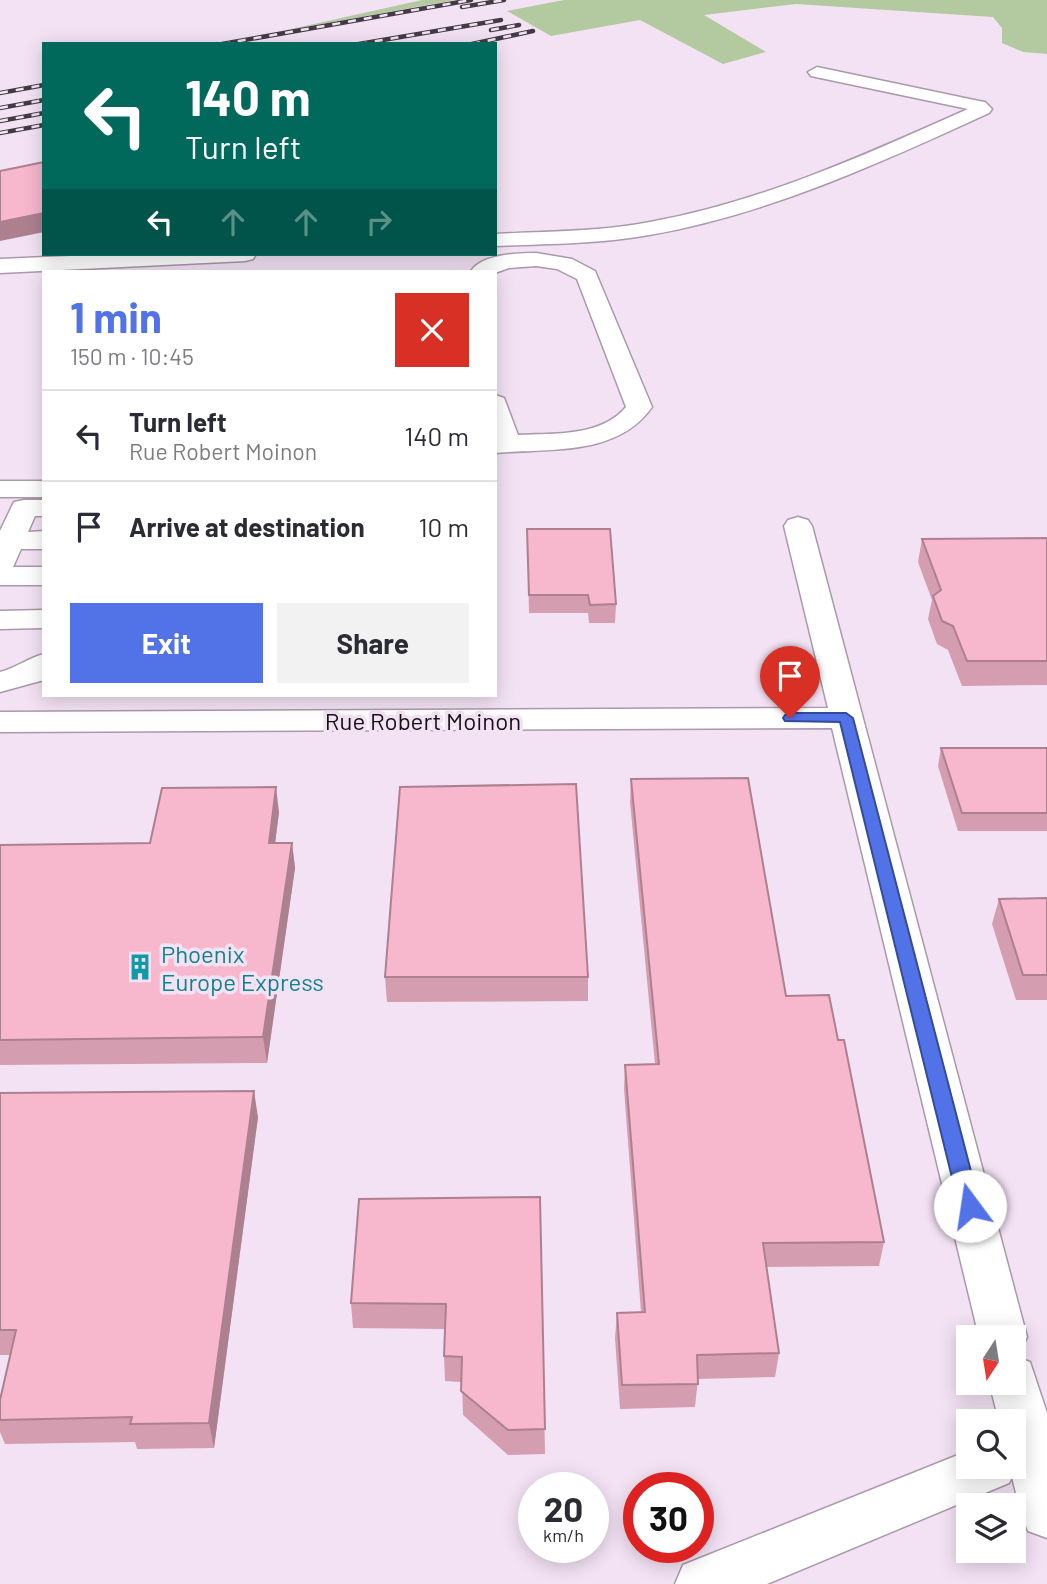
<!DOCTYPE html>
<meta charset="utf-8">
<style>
:root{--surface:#fff;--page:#f2f2f3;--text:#2b2b33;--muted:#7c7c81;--line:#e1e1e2;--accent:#5273e8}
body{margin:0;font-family:Barlow,sans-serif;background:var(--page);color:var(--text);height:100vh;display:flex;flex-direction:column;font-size:26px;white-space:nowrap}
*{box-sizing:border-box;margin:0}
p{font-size:23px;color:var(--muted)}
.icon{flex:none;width:38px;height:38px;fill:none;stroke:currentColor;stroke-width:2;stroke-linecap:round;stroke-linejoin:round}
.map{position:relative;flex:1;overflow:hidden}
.drawer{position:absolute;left:42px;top:270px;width:455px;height:427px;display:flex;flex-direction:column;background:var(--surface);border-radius:0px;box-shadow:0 4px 18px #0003}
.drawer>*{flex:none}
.hud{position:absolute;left:42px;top:42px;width:455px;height:214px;border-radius:0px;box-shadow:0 4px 18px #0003;background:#00695c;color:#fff;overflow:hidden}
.needle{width:46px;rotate:192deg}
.fabs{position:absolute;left:956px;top:1325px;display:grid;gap:14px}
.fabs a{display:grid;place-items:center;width:70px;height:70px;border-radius:0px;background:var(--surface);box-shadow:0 4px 18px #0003;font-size:35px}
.speed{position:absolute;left:518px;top:1472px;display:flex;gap:14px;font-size:35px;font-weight:700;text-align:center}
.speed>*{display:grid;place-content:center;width:91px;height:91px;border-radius:50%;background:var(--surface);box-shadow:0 4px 18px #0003;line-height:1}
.speed small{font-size:18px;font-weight:400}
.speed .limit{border:10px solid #d22;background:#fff;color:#111}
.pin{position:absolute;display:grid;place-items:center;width:60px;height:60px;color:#fff;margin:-72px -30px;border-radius:50% 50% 50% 0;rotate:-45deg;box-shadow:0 0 7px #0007}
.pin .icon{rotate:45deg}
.me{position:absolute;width:77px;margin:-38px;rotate:346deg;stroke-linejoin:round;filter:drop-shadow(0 0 5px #0008)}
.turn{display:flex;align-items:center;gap:24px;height:147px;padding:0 28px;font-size:32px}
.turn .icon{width:91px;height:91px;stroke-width:2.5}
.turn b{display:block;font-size:49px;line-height:60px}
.lanes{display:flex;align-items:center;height:66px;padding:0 28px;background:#0003;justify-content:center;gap:35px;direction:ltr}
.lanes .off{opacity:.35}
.round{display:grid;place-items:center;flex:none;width:74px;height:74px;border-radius:0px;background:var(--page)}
.head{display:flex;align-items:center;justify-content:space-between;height:119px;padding:0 28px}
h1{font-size:42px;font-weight:700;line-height:52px;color:var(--accent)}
.action{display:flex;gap:14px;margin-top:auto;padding:14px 28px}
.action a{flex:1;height:80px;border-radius:0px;background:var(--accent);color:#fff;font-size:28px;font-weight:700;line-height:80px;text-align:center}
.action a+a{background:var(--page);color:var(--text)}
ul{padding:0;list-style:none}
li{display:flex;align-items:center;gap:21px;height:91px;padding:0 28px;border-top:2px solid var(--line)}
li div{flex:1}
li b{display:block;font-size:26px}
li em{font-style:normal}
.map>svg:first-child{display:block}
.green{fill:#b3c99f}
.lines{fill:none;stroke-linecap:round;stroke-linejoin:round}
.minor-casing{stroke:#a999aa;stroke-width:3}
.minor{fill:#fff;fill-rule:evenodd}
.rail-casing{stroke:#433b44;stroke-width:4.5}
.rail{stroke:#f3e2f4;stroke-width:2.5;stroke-dasharray:8;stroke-linecap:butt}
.wall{fill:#d49db0}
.shaded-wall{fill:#ad8090}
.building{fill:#f7b7cd;stroke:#ad8090;stroke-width:2}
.route{fill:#5273e8;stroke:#354b97;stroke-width:2}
.labels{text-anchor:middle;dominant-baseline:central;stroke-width:7;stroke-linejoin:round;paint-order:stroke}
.street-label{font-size:24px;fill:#151016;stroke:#f3e2f4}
.culture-label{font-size:24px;fill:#0d838f;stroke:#f3e2f4;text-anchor:start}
</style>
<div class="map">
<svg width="1047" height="1584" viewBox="0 0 1047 1584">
<rect width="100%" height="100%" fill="#f3e2f4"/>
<path class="green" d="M422 0H455L278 32Z
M564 0H1047V54L1023 52 1002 43V28L993 17 796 4 704 15 766 52 723 64 640 20 551 36 507 11Z"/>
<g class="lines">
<g class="minor-casing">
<path id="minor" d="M817 67 979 101 985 102 992 109 989 113C880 163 769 214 649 235 599 244 546 244 495 246V234C547 231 599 232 650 222 761 202 865 155 968 109L811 76 808 72Z
M536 253 572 259 595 271 652 407C617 457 549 448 495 453V395L504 398 518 435C554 433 601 437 626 407L577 279 557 269 536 266 509 268 495 273 471 271C482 254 517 253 536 253Z
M115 254H256L253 259 245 261 0 273V259Z
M0 481H44V497H0Z
M24 500H44V516H35L28 532 44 531V549H21L13 567H44V585H0V531L14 502Z
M798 517 808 520 812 526 1027 1337 1020 1352 1013 1355V1337H979L832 728 0 732V712L828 708 784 526 788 520Z
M44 610V628L0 629V611Z
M44 654V680L0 692V672C16 668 28 658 44 654Z
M1013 1356 1030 1362 1047 1413V1538L1028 1531 1021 1513 1012 1477 1009 1483 767 1584H675L683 1565 968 1451V1466H1013V1421H999L989 1382H1013Z"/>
</g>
<use href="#minor" class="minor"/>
<g class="rail-casing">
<path id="rail" d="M462 7 504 0
M491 30 519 25
M222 44 471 0
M359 44 501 20
M472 44 533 31
M0 93 44 85
M0 108 44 100
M0 121 44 113
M0 133 44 125"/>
</g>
<use href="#rail" class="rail"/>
</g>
<path class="wall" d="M527 529 616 604 615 623H589L588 613H529Z
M1047 538V685L962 686 948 650 937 644 928 619 932 600 918 562 922 539Z
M941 748H1047V831H958L938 766Z
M631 779 786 996 838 1040 884 1242 879 1266 766 1267 779 1353 775 1377 698 1379 695 1407 620 1409 615 1338 617 1313 641 1312 624 1089 625 1065 655 1064 630 802Z
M279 812 275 843H292L295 868 267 1063 0 1065V845L150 843Z
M1047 898V1000H1016L992 924 999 899Z
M385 977H588V1001L387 1002Z
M0 1093 258 1117 214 1448 137 1449 135 1442 5 1444 0 1432V1400L10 1355H0Z
M540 1197 545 1454 508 1455 463 1415 462 1382 445 1381 444 1356 445 1329 353 1328 351 1303Z"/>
<path class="shaded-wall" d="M44 213V232L0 241V222Z
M276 787 279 812 272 868 269 843Z
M292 843 295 868 267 1063 263 1037Z
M254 1091 258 1117 214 1448 209 1423Z"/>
<path class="building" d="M44 162V213L0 222V171Z
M527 529H610L616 604 590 605 588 595H529Z
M1047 538V661H967L953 626 942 621 933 596 941 590 922 539Z
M941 748H1047V813H962Z
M748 778 786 996 829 995 838 1040H844L884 1242 763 1243 779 1353 697 1355 698 1384 622 1385 617 1313 645 1312 625 1065 659 1064 631 779Z
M576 784 588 977H385L400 787Z
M276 787 269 843H292L263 1037 0 1040V845L150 843 162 788Z
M1047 898V975H1023L999 899Z
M254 1091 209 1423 130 1424 132 1417 0 1420V1400L16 1330H0V1093Z
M540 1197 545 1429 508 1430 461 1391 462 1357 444 1356 446 1304 351 1303 359 1199Z"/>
<path class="route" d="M790 713H846L853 718 980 1206 977 1212 970 1214 962 1212 959 1206 840 722 785 721 783 718 785 715Z"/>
<defs>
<g id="building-bare" transform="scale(2.1)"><path d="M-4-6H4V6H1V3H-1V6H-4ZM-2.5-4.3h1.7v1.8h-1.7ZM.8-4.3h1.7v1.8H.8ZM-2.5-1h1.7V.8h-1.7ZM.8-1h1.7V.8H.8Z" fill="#0f9aa8" stroke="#f3e2f4" stroke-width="2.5" paint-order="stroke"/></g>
</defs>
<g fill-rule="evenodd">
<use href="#building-bare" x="140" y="967"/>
</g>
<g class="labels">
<g class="street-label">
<text x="423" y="720">Rue Robert Moinon</text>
</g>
<g class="culture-label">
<text x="161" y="953">Phoenix<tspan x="161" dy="28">Europe Express</tspan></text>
</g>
</g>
</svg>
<div class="fabs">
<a><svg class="needle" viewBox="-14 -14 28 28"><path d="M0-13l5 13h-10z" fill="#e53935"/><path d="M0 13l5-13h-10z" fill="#7c7c81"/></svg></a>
<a><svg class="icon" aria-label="search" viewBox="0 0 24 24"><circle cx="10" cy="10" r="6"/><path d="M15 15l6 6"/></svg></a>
<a><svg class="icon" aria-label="layers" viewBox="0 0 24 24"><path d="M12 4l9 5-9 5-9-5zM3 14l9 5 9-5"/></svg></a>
</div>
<div class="speed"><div>20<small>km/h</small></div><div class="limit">30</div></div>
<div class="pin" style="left:790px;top:718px;background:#d93025"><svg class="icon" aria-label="arrive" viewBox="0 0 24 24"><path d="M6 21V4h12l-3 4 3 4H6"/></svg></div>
<svg class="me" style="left:970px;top:1206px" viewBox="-20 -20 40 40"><circle r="19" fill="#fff"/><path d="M0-13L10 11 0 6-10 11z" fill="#5273e8"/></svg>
<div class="hud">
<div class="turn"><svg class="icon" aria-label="left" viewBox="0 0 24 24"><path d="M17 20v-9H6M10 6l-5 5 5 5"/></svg><div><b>140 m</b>Turn left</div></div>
<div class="lanes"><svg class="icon" aria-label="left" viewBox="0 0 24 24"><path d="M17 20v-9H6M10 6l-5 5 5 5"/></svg><svg class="icon off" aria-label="ahead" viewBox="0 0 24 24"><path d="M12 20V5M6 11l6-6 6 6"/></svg><svg class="icon off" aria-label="ahead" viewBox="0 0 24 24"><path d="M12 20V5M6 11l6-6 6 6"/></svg><svg class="icon off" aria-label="right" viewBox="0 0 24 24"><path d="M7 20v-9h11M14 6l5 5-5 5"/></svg></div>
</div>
<section class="drawer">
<div class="head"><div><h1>1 min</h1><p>150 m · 10:45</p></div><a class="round" style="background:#d93025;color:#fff"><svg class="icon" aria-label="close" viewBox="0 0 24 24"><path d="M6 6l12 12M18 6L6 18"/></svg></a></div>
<ul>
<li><svg class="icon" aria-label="left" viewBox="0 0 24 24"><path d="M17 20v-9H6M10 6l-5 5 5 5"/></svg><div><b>Turn left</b><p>Rue Robert Moinon</p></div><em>140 m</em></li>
<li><svg class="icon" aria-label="arrive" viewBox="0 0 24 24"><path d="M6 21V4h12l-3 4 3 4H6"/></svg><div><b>Arrive at destination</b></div><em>10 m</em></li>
</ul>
<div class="action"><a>Exit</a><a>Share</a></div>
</section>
</div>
